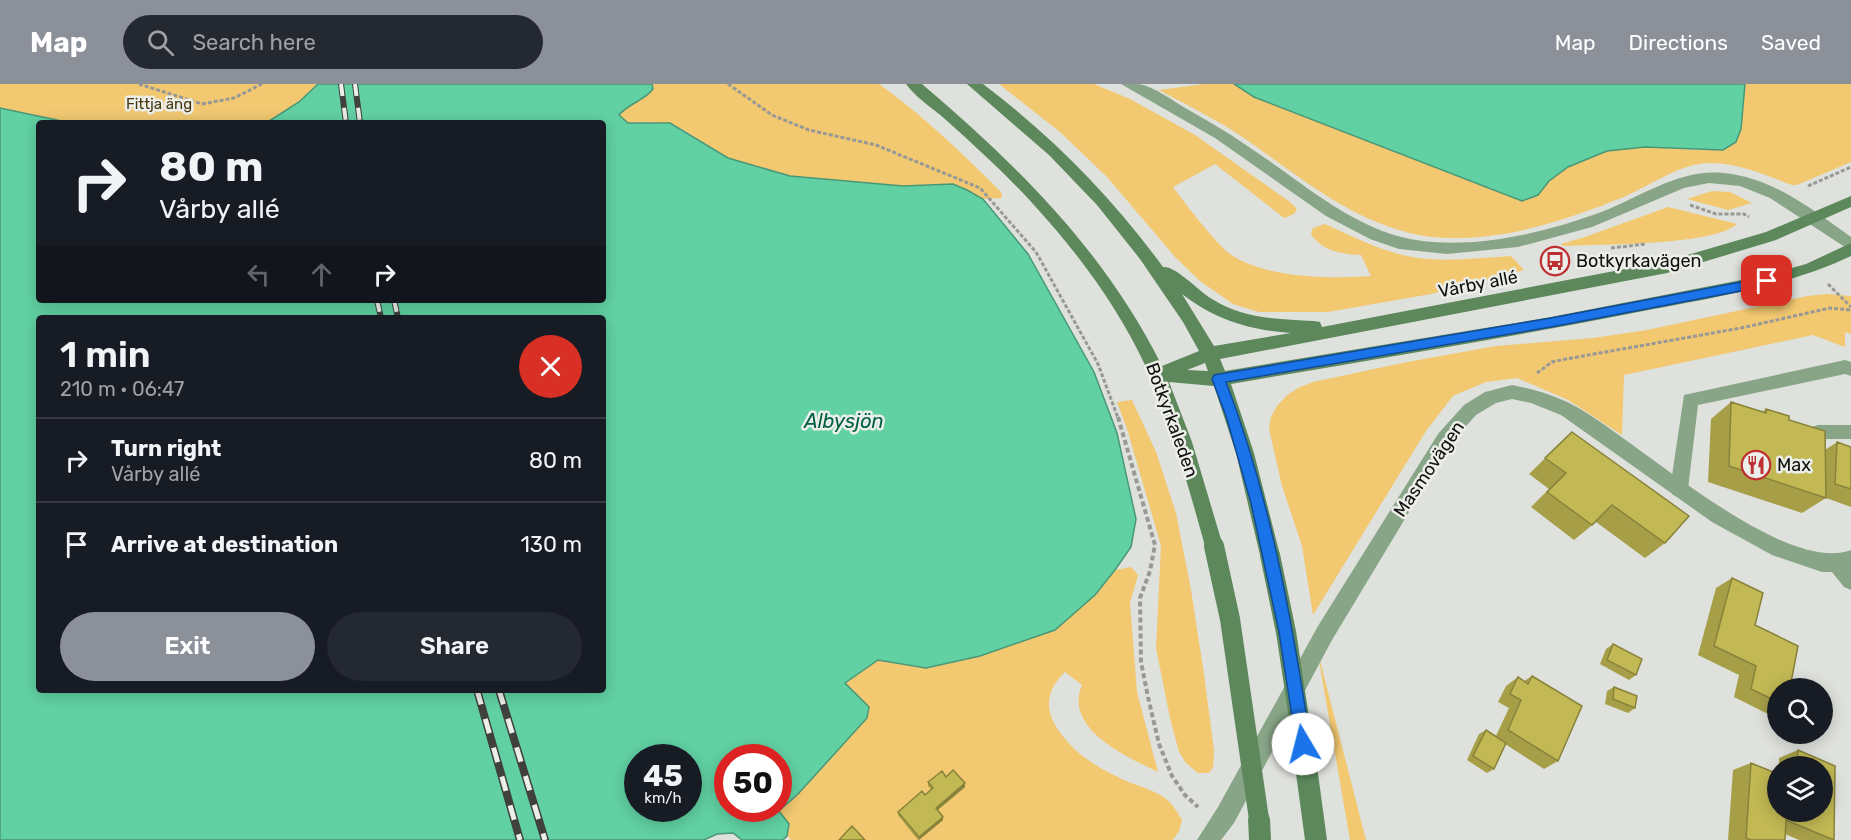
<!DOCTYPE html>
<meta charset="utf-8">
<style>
:root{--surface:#171b24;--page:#242831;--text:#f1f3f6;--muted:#9ea1a6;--line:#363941;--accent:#8c9099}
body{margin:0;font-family:Rubik,sans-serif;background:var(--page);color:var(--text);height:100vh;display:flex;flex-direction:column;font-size:22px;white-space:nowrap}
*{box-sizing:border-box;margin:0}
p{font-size:20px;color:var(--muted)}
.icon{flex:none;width:33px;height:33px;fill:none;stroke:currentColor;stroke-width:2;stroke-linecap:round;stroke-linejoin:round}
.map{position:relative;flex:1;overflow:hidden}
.drawer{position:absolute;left:36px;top:231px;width:570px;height:378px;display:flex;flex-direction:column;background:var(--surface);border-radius:6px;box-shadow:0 3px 15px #0003}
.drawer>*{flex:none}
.banner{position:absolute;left:36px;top:36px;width:570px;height:183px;border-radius:6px;box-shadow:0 3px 15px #0003;background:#171b24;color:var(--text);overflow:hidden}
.controls{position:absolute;left:1767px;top:594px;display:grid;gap:12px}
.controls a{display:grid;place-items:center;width:66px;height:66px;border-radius:50%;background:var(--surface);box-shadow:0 3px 15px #0003;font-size:30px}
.speed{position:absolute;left:624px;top:660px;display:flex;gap:12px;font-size:30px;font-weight:700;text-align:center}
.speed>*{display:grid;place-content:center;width:78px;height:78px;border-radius:50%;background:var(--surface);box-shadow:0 3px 15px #0003;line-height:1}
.speed small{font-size:15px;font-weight:400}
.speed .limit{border:9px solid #d22;background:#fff;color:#111}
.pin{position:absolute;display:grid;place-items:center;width:51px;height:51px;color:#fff;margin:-26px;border-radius:12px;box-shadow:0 3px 9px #0006}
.me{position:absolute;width:66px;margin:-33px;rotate:352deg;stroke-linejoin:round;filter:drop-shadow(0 0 4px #0008)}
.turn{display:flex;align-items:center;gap:21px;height:126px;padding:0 24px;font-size:27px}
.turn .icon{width:78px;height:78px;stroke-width:2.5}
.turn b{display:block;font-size:42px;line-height:51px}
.lanes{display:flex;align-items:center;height:57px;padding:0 24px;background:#0003;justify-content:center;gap:30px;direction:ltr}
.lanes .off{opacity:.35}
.round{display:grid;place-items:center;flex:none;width:63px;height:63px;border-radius:32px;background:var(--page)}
.overview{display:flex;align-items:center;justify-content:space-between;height:102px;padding:0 24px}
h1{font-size:36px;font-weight:600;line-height:45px}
.action{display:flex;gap:12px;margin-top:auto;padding:12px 24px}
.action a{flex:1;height:69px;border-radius:36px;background:var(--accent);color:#fff;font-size:24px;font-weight:600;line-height:69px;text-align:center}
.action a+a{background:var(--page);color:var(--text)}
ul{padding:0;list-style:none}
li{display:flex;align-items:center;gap:18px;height:84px;padding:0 24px;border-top:2px solid var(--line)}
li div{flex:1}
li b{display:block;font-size:22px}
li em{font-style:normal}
header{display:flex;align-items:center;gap:36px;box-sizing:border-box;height:84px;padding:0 30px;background:var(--accent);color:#fff}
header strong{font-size:28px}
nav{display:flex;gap:33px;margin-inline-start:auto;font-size:21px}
.search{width:420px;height:54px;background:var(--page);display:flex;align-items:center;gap:15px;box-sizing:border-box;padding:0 21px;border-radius:33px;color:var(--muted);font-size:22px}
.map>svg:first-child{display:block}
.green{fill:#f2c871}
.water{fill:#61d1a3;stroke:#499777;stroke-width:1.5;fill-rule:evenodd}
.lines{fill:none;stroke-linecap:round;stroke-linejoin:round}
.path-far1{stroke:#989996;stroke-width:3;stroke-dasharray:4 2;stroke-linecap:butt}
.path{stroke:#989996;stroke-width:4;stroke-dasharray:5 3;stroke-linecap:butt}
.lane{fill:#88a587;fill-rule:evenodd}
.street{fill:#88a587;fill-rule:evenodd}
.secondary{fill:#5c885b;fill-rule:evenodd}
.rail-far1-casing{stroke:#40403e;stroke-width:6}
.rail-casing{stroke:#40403e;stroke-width:8}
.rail-far1{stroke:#eceee9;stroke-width:4;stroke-dasharray:12;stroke-linecap:butt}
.rail{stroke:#eceee9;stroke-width:5;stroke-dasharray:15;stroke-linecap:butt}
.secondary-bridge{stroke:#5c885b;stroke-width:20}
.wall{fill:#a79f48}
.shaded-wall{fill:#88823b}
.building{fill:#c2b954;stroke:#88823b;stroke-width:1.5}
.route{fill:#1a73e8;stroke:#114b97;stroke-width:1.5}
.labels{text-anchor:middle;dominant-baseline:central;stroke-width:5;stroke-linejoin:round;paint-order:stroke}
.far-park-label{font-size:15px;fill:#48370e;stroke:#eceee9}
.poi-label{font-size:18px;fill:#10100f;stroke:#eceee9;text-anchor:start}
.street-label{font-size:18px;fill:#10100f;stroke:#eceee9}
.water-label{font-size:20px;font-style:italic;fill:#016043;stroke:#eceee9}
</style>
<header>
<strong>Map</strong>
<div class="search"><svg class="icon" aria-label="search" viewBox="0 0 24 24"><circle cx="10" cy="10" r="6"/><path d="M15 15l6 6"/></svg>Search here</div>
<nav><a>Map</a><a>Directions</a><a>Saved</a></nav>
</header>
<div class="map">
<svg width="1851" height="756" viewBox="0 0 1851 756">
<rect width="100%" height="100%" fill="#dfe1dc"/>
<path class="green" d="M0 0H317L299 18 266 39H71L0 24Z
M652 0H879C924 32 962 69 1001 108L1002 114 983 115 953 100 903 102 790 92 728 74 682 45 648 38 628 39 618 31C629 19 644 17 653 5Z
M999 0H1094L1130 15 1195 51 1290 118 1297 125 1294 130 1284 134 1215 80 1173 103C1183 117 1217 161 1230 170 1264 194 1331 195 1371 192L1361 171C1341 170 1322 167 1311 150L1313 144 1325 140C1354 153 1386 170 1418 174 1449 178 1480 174 1511 172L1524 186 1431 210 1328 228H1259L1233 220 1200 197 1176 174 1107 93 1060 48Z
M1204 0H1234L1257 14 1522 117 1538 111 1549 97 1568 83 1607 67 1645 63 1700 66 1741 45 1745 0H1851V78L1797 101H1792C1765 91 1739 79 1710 79 1681 79 1651 101 1626 112 1563 138 1487 163 1419 151 1350 138 1294 88 1238 50 1213 34 1185 20 1159 6Z
M1712 107 1730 108 1752 119 1728 126 1687 115Z
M1668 123 1737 140C1713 162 1599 160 1563 162L1561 160 1585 153Z
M1827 210 1851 212V250L1845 248V263L1813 251 1624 291 1622 351 1568 316 1517 294 1486 298 1453 312 1426 347 1313 531 1302 462 1282 402 1269 345 1271 333 1277 322 1286 312 1298 304 1313 298 1407 278 1496 262 1593 254 1647 246 1807 212Z
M1132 316 1156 368 1176 429 1191 506 1204 590 1214 667 1213 683 1209 689H1198L1186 679 1179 668 1170 634 1156 564 1161 462 1128 348 1117 318Z
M1131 483 1138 491 1130 519 1137 608 1158 688C1127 673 1063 645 1082 601L1065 588C1051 601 1044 618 1053 637 1069 668 1100 686 1131 699 1142 703 1155 707 1165 714 1173 720 1177 728 1182 736L1179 747 1173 756H791L787 752 789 740 779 727 798 710 867 634 869 623 844 600 878 576 925 584 1095 511 1115 486Z
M1317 565 1366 756H1350Z"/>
<path class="water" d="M318 0H652L653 5C644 17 629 19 619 31L628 39H670L728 74 790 92 903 102 953 100 967 106 983 115 1028 170 1094 288 1117 349 1136 435 1131 463 1115 486 1095 511 1055 546 980 572 926 584 878 576 845 599 869 623 867 634 798 710 779 727 789 740 787 752 783 756H742L733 749 717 750 704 756H0V24L71 39H39V216H603V39H266L299 18ZM39 234H603V606H39ZM638 674H688V724H638ZM728 674H778V724H728Z
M1234 0H1745L1741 45 1736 58 1723 66 1645 63 1607 67 1568 83 1549 97 1538 111 1522 117 1254 13Z"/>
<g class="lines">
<path class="path-far1" d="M139 0 202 20 234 14 262 0
M728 0 772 31 809 46 876 61 980 104 1036 168 1098 280 1118 334
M1808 102 1851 83
M1690 121 1716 130H1744L1749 133
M1611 164 1646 160
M1552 174 1562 175
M1828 200 1851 223
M1537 289 1552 278 1566 275 1741 244 1830 224 1851 226"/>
<path class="path" d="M1118 333 1155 461 1150 487 1140 514 1141 578 1148 613 1159 660 1172 692 1185 711 1198 723"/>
<path class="lane" d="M1845 276 1851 278V292L1845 290 1698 321 1688 405 1685 411 1679 413 1673 411 1670 405 1684 311Z
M1818 341H1851V355H1818L1812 353 1809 348 1812 343Z"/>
<path class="street" d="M1121 0C1127 0 1134 0 1139 0 1155 3 1173 17 1187 25 1218 42 1247 61 1275 81 1320 113 1366 150 1422 157 1482 164 1548 148 1604 127 1642 112 1680 85 1723 89 1772 93 1813 126 1851 153V167L1770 114 1740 102 1709 99 1684 104 1592 143 1518 163 1447 170 1399 165 1370 155 1326 132 1215 54Z
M1512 301C1533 305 1554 311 1573 321 1635 354 1782 492 1851 466V506L1844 503 1832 488H1822L1772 471 1712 438 1561 331 1531 319 1512 315 1496 319 1476 331 1450 360 1332 556 1234 739 1221 756H1197L1218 723 1318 542 1438 350 1464 321 1485 308Z"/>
<path class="secondary" d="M906 0H922C1019 83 1104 166 1162 282L1199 267 1183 238 1140 175 1097 121 1049 71 967 0H983C1052 52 1112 113 1163 183 1175 181 1200 208 1212 215 1243 235 1277 235 1314 237L1320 238 1322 243 1667 177 1766 148 1851 112V123L1776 156 1667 189 1220 275 1225 287 1551 233 1767 191 1806 180 1851 159V172C1781 205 1704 215 1628 230 1496 256 1363 277 1231 300L1254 369 1280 471 1277 477 1270 480 1263 477 1260 471 1236 369 1214 302 1169 298 1192 358 1223 462 1221 468 1214 470 1207 468 1205 462C1188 401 1171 339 1145 281 1118 223 1078 169 1034 121 1007 91 977 64 946 36 934 25 916 14 906 0ZM1182 210C1216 236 1249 246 1291 249L1214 262ZM1205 279 1208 287 1187 286Z
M1303 649 1310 653 1314 660 1327 756H1305L1292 660 1296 653Z
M1259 724 1267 727 1270 735 1271 756H1249L1248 735 1251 727Z"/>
<g class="rail-far1-casing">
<path id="rail-far1" d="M341 0 346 39
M355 0 360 39
M377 216 381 234
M394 216 398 234"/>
</g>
<g class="rail-casing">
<path id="rail" d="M477 606 520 756
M499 606 545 756"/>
</g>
<use href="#rail-far1" class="rail-far1"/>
<use href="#rail" class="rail"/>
<path class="secondary-bridge" d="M1214 462 1230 535 1259 735
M1270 471 1286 548 1303 660"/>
</g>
<path class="wall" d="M1731 318 1762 328 1766 325 1789 336 1825 366 1837 358 1851 363V423L1826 414 1802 429 1708 398 1711 335Z
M1572 348 1665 459 1645 474 1596 438 1574 456 1531 423 1549 405 1529 390Z
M1732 494 1755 541 1778 604V626L1768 630 1734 613 1739 591 1698 571 1716 504Z
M1613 560 1636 591 1629 596 1600 580 1606 565Z
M1532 592 1558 677 1544 685 1505 660 1494 685 1487 689 1467 676 1479 650 1486 646 1496 652 1509 624 1498 618 1506 602 1518 593 1524 597Z
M1614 603 1635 624 1628 629 1605 620 1607 607Z
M1798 666 1835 682 1834 756H1799L1785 750V756H1728L1733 686 1751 679 1778 690V728H1822V682H1779V674Z
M946 693 965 703 938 726 943 733V736L918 756 898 731V728L925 711 931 705 928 702V698Z"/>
<path class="shaded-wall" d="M965 699V703L936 727V724Z
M943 733V736L919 756V753Z"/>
<path class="building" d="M1731 318 1766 329V325L1789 332V336L1825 347 1826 414 1729 382Z
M1572 348 1689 432 1665 459 1612 421 1592 441 1547 408 1566 389 1545 374Z
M1837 358 1851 363V405L1835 400Z
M1732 494 1763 509 1755 541 1798 562 1790 604H1778V618L1751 605 1756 582 1714 562Z
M1613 560 1642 575 1636 591 1607 576Z
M1532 592 1582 622 1558 677 1508 646 1521 616 1510 610 1518 593 1528 600Z
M1614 603 1637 612 1635 624 1613 615Z
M1486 646 1506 659 1494 685 1473 672Z
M1798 666 1835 682 1834 756 1786 736 1785 756H1751L1746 754 1751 679 1778 690V728H1822V682H1797Z
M953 686 965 699 936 724 943 733 919 753 898 728 922 707 925 711 933 704 928 698 942 687 946 693Z
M852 742 865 756H839Z"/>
<path class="route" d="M1767 193 1773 197 1767 202 1551 243 1226 298C1271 415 1292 537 1311 660L1309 665 1303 668 1297 665 1279 548 1251 419 1226 332 1212 295 1214 291 1551 234Z"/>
<defs>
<g id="bus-ring" transform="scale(1.5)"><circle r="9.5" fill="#eceee9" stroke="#be2f32" stroke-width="1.5"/><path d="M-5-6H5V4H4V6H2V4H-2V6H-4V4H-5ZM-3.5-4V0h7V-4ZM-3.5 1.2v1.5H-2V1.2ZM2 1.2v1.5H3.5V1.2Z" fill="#be2f32"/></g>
<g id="restaurant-ring" transform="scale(1.5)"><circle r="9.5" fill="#eceee9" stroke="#be2f32" stroke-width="1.5"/><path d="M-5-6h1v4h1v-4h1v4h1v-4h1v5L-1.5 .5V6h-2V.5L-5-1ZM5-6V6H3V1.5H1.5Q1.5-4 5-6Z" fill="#be2f32"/></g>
</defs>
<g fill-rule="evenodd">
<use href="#bus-ring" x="1555" y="177"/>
<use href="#restaurant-ring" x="1756" y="381"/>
</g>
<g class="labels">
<g class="far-park-label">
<text x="159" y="20">Fittja äng</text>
</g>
<g class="poi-label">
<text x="1576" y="177">Botkyrkavägen</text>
<text x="1777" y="381">Max</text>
</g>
<g class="street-label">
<text transform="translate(1478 200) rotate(-11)">Vårby allé</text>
<text transform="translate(1172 336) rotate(70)">Botkyrkaleden</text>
<text transform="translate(1429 385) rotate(-56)">Masmovägen</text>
</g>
<g class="water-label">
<text x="844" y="337">Albysjön</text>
</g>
</g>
</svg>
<div class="controls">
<a><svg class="icon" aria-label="search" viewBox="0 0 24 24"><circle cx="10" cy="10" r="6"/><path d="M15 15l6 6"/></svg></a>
<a><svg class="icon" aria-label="layers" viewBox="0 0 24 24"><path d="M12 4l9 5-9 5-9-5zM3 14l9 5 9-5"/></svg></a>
</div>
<div class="speed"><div>45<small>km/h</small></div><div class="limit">50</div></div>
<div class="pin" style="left:1767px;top:197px;background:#d93025"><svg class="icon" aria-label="arrive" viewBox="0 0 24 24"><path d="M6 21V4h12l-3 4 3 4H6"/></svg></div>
<svg class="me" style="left:1303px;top:660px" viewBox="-20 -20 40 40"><circle r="19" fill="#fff"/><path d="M0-13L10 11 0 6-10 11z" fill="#1a73e8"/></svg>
<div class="banner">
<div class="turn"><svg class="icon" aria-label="right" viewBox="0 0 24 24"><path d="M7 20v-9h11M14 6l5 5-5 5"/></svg><div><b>80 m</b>Vårby allé</div></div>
<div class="lanes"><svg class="icon off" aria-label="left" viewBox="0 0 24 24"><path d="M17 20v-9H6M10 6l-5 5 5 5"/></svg><svg class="icon off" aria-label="ahead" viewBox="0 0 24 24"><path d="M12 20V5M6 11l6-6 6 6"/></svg><svg class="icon" aria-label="right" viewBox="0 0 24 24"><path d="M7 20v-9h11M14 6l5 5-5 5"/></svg></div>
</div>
<section class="drawer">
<div class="overview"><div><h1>1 min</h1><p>210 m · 06:47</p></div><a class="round" style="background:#d93025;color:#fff"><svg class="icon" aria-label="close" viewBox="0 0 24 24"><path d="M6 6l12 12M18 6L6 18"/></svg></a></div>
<ul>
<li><svg class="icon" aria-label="right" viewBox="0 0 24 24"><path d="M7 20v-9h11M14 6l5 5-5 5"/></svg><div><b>Turn right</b><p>Vårby allé</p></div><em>80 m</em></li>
<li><svg class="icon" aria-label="arrive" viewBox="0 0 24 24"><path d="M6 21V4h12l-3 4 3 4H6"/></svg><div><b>Arrive at destination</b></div><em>130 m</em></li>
</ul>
<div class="action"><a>Exit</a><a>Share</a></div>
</section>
</div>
